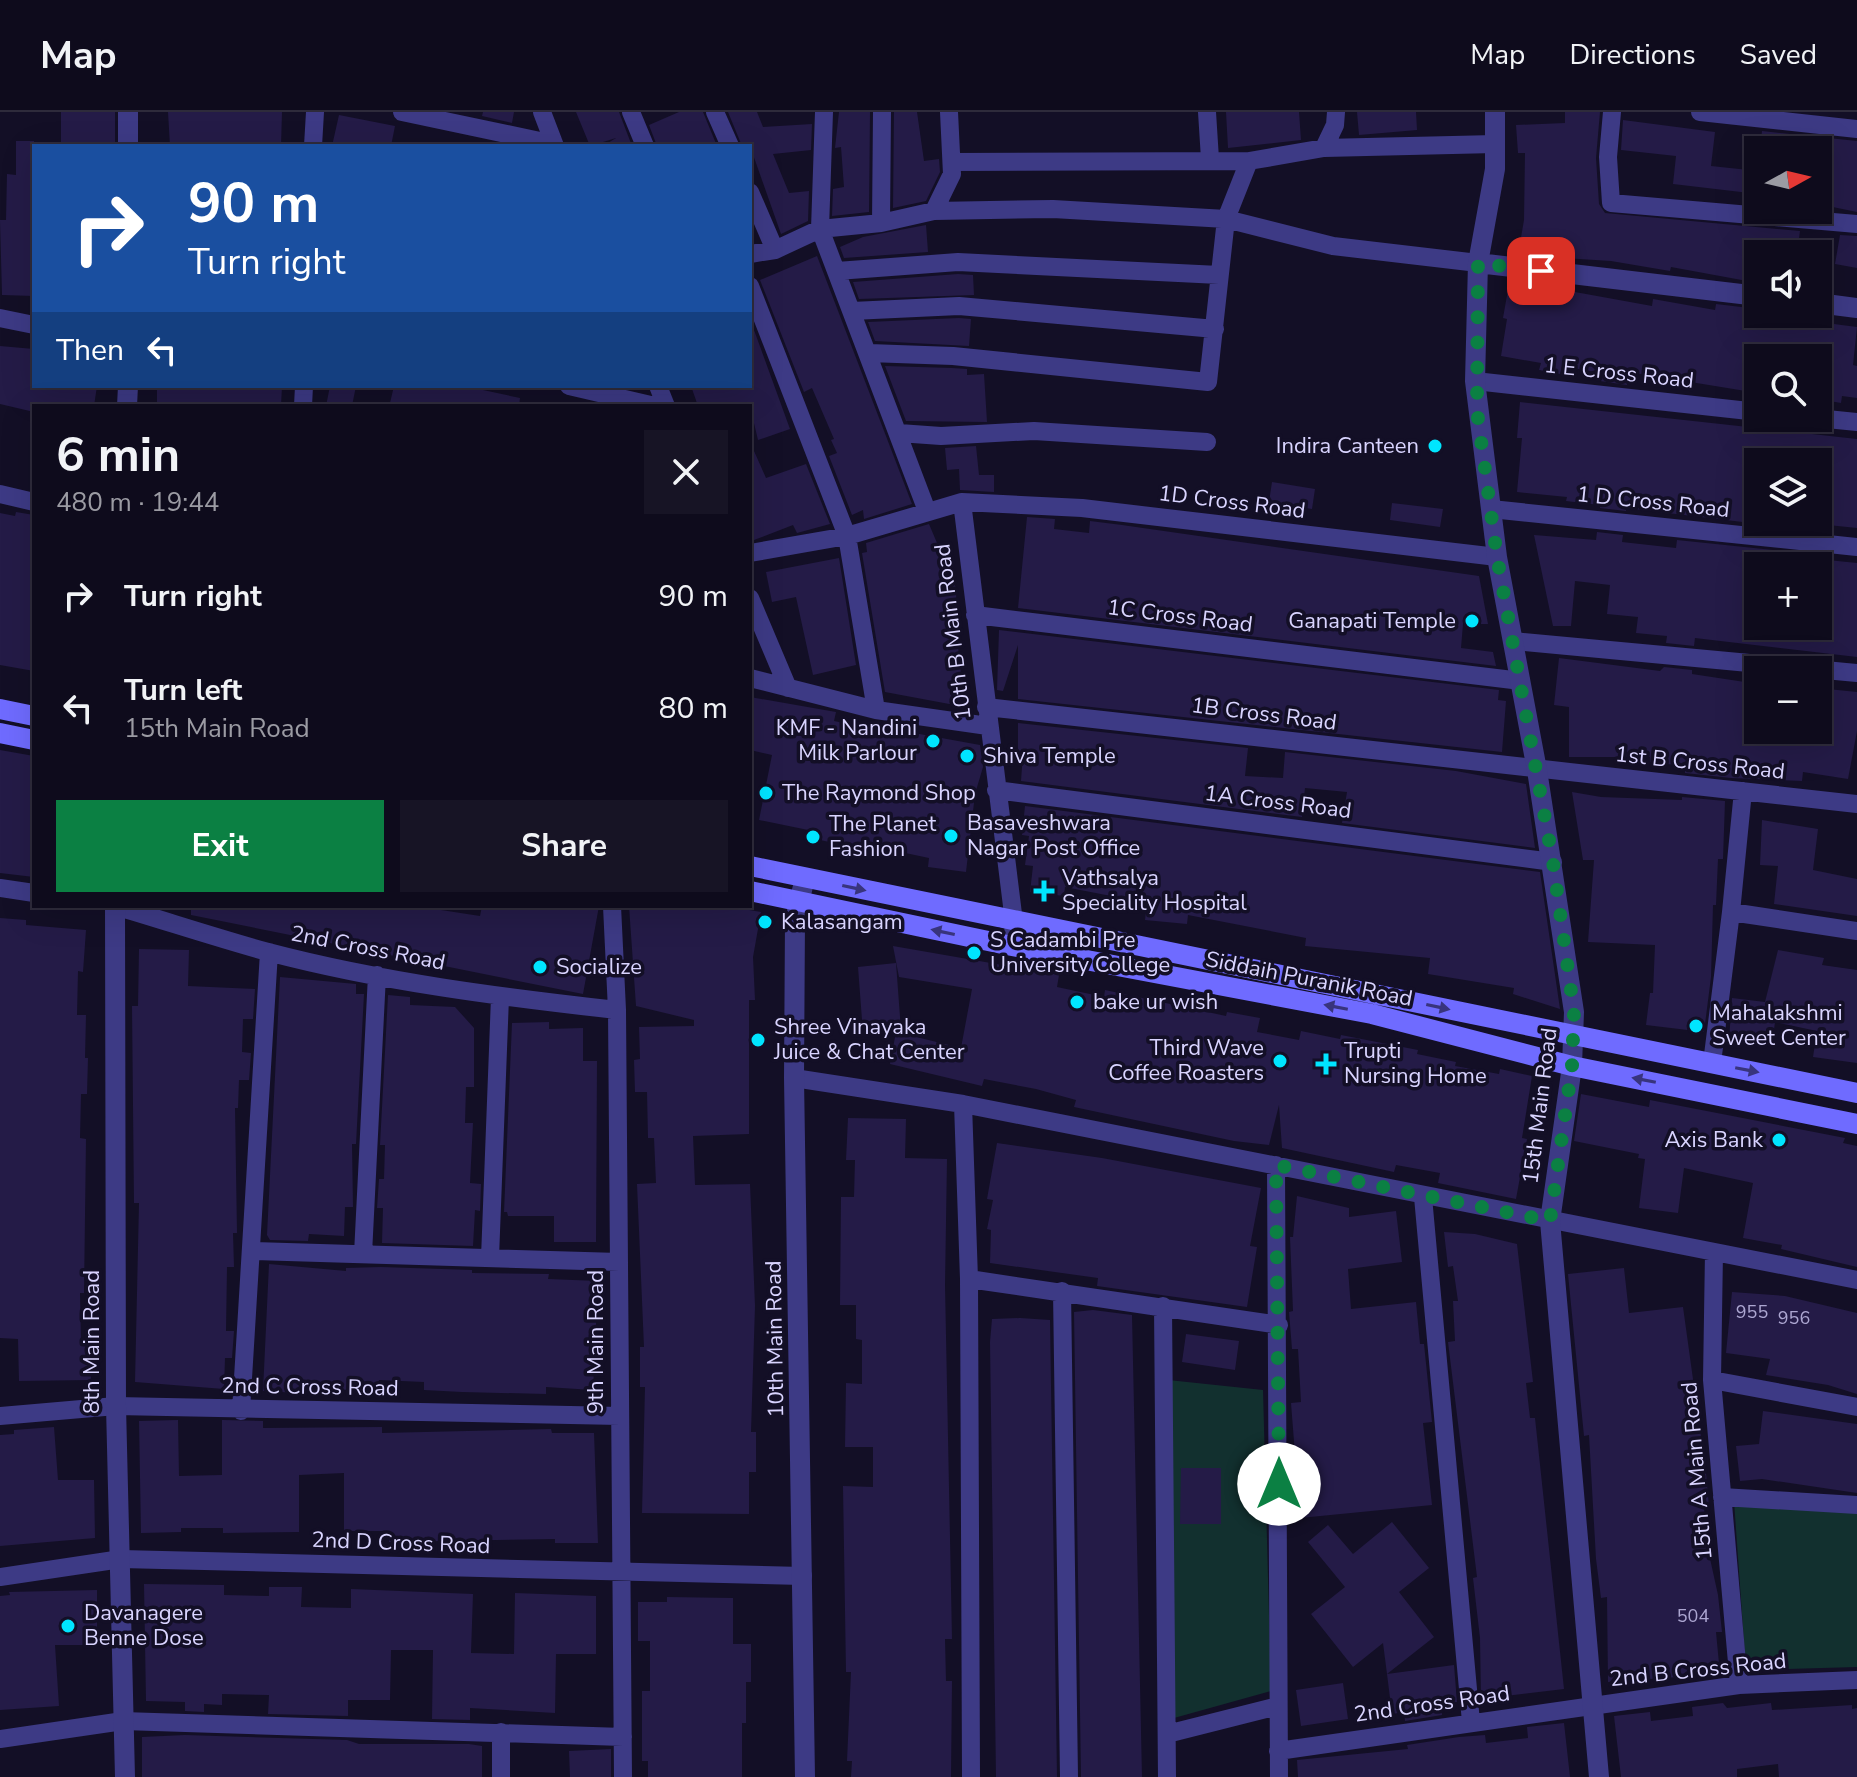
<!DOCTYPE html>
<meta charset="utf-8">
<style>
:root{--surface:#0e0b1c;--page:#171425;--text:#f1f3f6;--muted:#9b9ba3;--line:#2e2b3b;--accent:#0b8043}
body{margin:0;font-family:"Nunito Sans",sans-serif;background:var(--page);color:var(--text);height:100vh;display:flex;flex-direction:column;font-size:30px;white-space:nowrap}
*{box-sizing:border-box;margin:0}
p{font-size:26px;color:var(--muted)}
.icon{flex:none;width:44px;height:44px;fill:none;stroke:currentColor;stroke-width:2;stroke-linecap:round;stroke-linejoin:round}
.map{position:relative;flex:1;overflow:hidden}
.side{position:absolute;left:32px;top:292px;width:720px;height:504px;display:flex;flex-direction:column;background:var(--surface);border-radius:0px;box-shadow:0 8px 32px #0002,0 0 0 2px var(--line)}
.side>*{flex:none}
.hud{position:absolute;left:32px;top:32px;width:720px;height:244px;border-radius:0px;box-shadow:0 8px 32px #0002,0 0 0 2px var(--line);background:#1a4fa0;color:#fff;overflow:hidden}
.needle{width:52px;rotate:82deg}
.tools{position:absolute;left:1744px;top:24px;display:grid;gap:16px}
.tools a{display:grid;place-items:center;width:88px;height:88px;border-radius:0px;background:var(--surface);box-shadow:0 8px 32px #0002,0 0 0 2px var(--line);font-size:40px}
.pin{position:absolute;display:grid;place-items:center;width:68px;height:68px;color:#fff;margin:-34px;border-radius:16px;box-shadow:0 4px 12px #0006}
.me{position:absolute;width:88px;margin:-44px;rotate:0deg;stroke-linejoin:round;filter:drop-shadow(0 0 6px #0008)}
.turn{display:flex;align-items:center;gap:28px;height:168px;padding:0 24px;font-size:36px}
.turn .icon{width:104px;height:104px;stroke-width:2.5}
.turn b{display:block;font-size:56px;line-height:68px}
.then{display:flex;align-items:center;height:76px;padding:0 24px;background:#0003;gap:16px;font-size:30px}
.round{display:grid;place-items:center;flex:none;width:84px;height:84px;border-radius:0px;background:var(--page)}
.summary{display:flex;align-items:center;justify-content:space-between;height:136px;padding:0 24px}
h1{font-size:48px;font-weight:700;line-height:60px}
.cta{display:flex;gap:16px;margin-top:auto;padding:16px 24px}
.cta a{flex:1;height:92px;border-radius:0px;background:var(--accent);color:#fff;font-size:32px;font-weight:700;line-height:92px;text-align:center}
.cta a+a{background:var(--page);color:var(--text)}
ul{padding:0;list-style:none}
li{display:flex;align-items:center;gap:24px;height:112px;padding:0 24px}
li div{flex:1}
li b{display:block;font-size:30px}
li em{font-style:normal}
header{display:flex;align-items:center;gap:48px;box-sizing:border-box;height:112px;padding:0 40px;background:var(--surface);border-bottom:2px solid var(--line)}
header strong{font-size:38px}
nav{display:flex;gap:44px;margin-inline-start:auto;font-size:28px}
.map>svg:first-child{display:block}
.green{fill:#12302f}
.building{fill:#241b47}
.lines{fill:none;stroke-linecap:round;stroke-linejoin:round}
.minor{stroke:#3d3a85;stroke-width:18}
.tertiary{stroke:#3d3a85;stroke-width:20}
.secondary{stroke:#6f6bff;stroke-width:20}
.oneway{fill:#38347d}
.route{stroke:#0b8043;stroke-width:14;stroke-dasharray:0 25.2}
.poi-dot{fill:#00e5ff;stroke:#130f26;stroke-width:3}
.labels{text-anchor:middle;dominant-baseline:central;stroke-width:7;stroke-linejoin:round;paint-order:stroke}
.number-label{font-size:18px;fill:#aca6d1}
.street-label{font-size:22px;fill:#d9d4ff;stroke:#130f26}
.poi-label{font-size:22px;fill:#d9d4ff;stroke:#130f26;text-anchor:start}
</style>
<header>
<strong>Map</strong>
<nav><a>Map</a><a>Directions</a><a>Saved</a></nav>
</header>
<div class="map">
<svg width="1857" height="1665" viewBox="0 0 1857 1665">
<rect width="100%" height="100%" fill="#130f26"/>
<path class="green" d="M1168 1268 1263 1278 1271 1579 1174 1606Z
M1734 1389 1857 1398V1555L1746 1558Z"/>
<path class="building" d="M61 0H115V34H61Z
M168 0H282L281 34H170Z
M483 0H514L512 11 482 4Z
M576 0H619L632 34H603L616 26 590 34Z
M679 0H703L717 34H657L649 13Z
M728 0H757L763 15 812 12 811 38 773 42 789 81 809 79 808 109 781 122 750 34H742Z
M839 0H870L869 100 832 104 833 77 844 75 841 35 835 36Z
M894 0H917L924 49 939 47 940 60 926 89 893 96Z
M1226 0H1299L1301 28 1228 36Z
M1357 0H1416L1417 18 1359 23Z
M1565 0H1600L1596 46 1599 92 1605 101 1800 119 1797 142H1758V171L1671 155 1670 159 1611 149 1518 143 1524 108 1525 41H1518L1516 13 1565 11Z
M339 3 395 14 391 34H332Z
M1623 8 1715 20 1711 54 1758 59V82L1673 72 1676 44 1621 38Z
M1762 19 1857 29V100L1818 92V38H1760Z
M16 29H34V184L2 183 0 108H6L7 62 16 63Z
M926 113 928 140 844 146 840 135 863 125Z
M1840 123 1857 124V156L1835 152Z
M817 144 912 392 864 407 863 398 852 403 829 344 837 341 831 328 834 327 812 276 804 280 760 168Z
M958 162 973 163 974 183 859 187 853 170Z
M1514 169 1652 194 1653 187 1715 198 1716 192 1758 197V202L1857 215 1853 253 1857 254V286L1842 284 1841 291 1818 287V246H1758V281L1629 260 1627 273 1600 269 1601 261 1562 254 1560 262 1539 258 1541 251 1501 244 1507 207 1503 206 1509 172Z
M959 206 971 207 969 234 875 229 868 210Z
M750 207 790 317 758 328 750 294H698L691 274H750Z
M0 234 34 237V274H97L94 294H34V300L0 292Z
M885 254 952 256 967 257V263L984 262 987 310 906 309Z
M157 274H282L281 294H157Z
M330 274H356L352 294H326Z
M394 274H464L520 286 519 294H405L390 291Z
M1520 290 1857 327V416L1818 412V350H1758V410H1776V414L1626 396V399L1600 396V393L1566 389 1567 385 1517 380 1522 326H1517Z
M750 330 766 366 806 352 830 412 797 421 793 413 754 428 750 418Z
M976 334 979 363H994V380L960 378 959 357 947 358 945 336Z
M1272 370 1315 377 1312 397 1269 390Z
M1392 391 1443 397 1440 415 1390 408Z
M16 400 34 403V559L0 553V401L15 404Z
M1027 405 1055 407 1054 417 1089 421 1090 409 1122 413 1479 464 1488 512H1463L1461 536 1493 540 1496 554 1018 496Z
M929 412 956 476 957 525 961 562 965 563 960 594 885 580 862 441 867 440 866 431Z
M1597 420 1623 423 1622 430 1676 436 1677 428 1773 438 1772 454H1758V514H1818V447L1857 451V545L1695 526 1694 534 1666 531 1667 524 1636 521 1638 505 1607 502 1610 473 1575 469 1571 514H1553L1534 423 1596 428Z
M839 446 856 553 813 563 796 485 772 490 766 460Z
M999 518 1499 578 1498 588 1506 589 1502 640 1018 587V533L1003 579 997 578Z
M1559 546 1660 559 1664 555 1692 558V562L1758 572V618H1818V576L1857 580V619L1848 667 1803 660 1802 669 1731 666 1685 661V654L1650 650V645H1569V595L1554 593Z
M750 585 836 600 834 609 891 621 892 617 980 633 983 655 975 682 966 760 928 755 929 746 858 731 857 736 811 726 813 719 759 708 772 643 750 638Z
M1018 611 1248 636 1245 664 1283 666 1285 640 1456 659 1526 672 1535 736 1342 711 1347 680 1305 676 1302 705 1021 669 1023 642H1018Z
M0 638 34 644V765L0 761Z
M1572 680 1601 685 1682 688V685L1725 689 1723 747H1718L1716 793H1713L1711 865 1704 920 1646 913 1650 881H1653L1655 833 1588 830 1594 748H1583Z
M1025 694 1540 760 1560 897 1513 882 1514 876 1428 862 1430 846 1305 834 1306 826 1188 803 1187 812 1145 808 1146 800 1109 795 1111 784 1065 775 1064 784 1030 780 1033 754 1025 753 1029 724 1022 723Z
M1762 708 1818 717 1813 758 1857 767V804L1774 792 1778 754 1760 753Z
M191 794H415L480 804 482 794H599L583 882 191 803Z
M629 794 717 797 726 794 761 800 753 845 755 888H749V1022L693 1024 695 1073 750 1072 755 1194 751 1320H756V1360H749V1402L642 1401 645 1275H640V1235H644L637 1072 656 1071 654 1026H648L647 980H635L634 948 640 947 639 915 694 914V908L636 894Z
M0 806 26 808V813L86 818 83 860 78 859 77 903H86L85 946H88L87 982H81L80 1026 86 1027 84 1181H80L81 1230H90L91 1268 19 1269 18 1227 0 1226Z
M893 834 1059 863 1057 875 1104 885 1105 878 1226 904 1227 900 1260 906 1257 920 1299 928 1301 919 1340 927 1341 923 1418 938 1417 942 1456 950 1455 954 1499 962 1500 957 1532 964 1522 1026 1527 1027 1516 1087 1438 1071 1440 1061 1396 1053 1394 1060 1282 1036 1279 993 1269 1033 1234 1029 1074 995 1076 988 1036 977 984 967 982 974 890 952 896 920 961 936 972 877 899 865Z
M139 837 189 838 188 874 255 877 253 907H243L242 940 251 941 249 968H239L238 996H235L237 1121H233L234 1155H227L226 1219H234L232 1246H225L224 1277 135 1270 139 1091H134L132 894H138Z
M1778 838 1824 846 1822 853 1857 858V951L1813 945 1817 919 1775 910 1772 933 1729 928 1732 886 1765 890Z
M896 851 901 918 863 921 858 855Z
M280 865 356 872V882H364L356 1032H352L353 1095H345L344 1124 309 1122 308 1129 270 1128 267 1123Z
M388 883 410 885V893L455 895 474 916V975H466L465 1011H473L470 1071 481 1072 480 1099 475 1098 473 1134 382 1131 383 1096H377L379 1067H384L385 1033H380Z
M549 910V917L583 916V949H597L596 1130H554V1104H508L507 1100H504L512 911Z
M1581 982 1649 995 1650 988 1845 1026 1843 1031 1857 1034V1155L1781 1137 1782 1133 1743 1126 1753 1071 1684 1056 1678 1101 1639 1096 1645 1047 1638 1046 1639 1042 1574 1029Z
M848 1006 906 1007 905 1046 947 1047 945 1173 952 1527H945L946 1569H952L951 1665H851L852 1649H847L851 1560H846L843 1374 873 1375V1335H845L846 1271 862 1272V1228L856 1227V1193H840L841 1085H854L855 1048H846Z
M997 1031 1102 1046 1261 1076 1250 1134 1257 1135 1247 1195 1097 1174 1098 1166 990 1151 991 1118 987 1117 993 1088 987 1087Z
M1297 1084 1349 1096V1105L1396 1099 1402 1150 1348 1157 1351 1197 1416 1190 1420 1232H1424L1432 1310 1423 1311 1432 1393 1300 1406 1291 1291 1301 1290 1298 1237H1292L1289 1200 1293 1199 1290 1125H1293Z
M1444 1120 1475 1122 1517 1132 1533 1270 1526 1271 1530 1306H1535L1564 1577 1481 1587 1480 1526 1473 1466 1477 1465 1448 1230 1455 1229 1453 1189H1458L1453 1154 1448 1155Z
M269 1152 346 1159V1156L381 1155 472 1158V1161L549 1162 548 1167 598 1169 593 1278 546 1275V1282L462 1280 424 1278V1270L379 1268V1279L299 1276V1281L263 1279Z
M1624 1156 1629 1201 1683 1195 1706 1361 1709 1395 1704 1396 1709 1442 1718 1483 1722 1520H1716L1720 1562 1608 1570 1607 1485 1601 1486 1596 1447 1589 1323 1584 1324 1568 1162Z
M1732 1180 1785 1184 1857 1201V1282L1828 1273 1766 1263 1770 1247 1726 1241Z
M1093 1198 1132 1203 1142 1665H1081L1074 1200Z
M1020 1206 1050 1208 1057 1665H996L990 1230 992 1207Z
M1186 1222 1239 1229 1235 1258 1182 1250Z
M1763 1299 1857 1312V1381L1762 1367 1740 1369 1736 1334 1759 1332Z
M178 1308 179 1364 222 1363V1308L263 1309V1316L382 1315V1321L551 1317 552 1321H594L598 1431H555V1427L389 1430V1419H344V1361L299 1363V1420L223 1421V1416H181V1420L141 1421 139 1309Z
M54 1315 58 1368H94L95 1426 0 1434V1323L14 1322V1318Z
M1181 1356H1221V1412H1180Z
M1392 1410 1429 1456 1399 1480 1434 1525 1387 1562 1383 1531 1353 1555 1311 1502 1345 1475 1308 1430 1328 1413 1353 1442Z
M144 1472 224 1473V1483L269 1484V1475H302L301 1495 351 1496V1477L473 1482 471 1541 514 1542 515 1481 596 1484V1542H556L555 1601 470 1596V1608L432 1607 433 1538H391L390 1588H348V1604L268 1602 269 1583 222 1582V1593L204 1592V1600L185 1599V1590L146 1589Z
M97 1478V1533H55L59 1594 0 1598V1484L10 1483 9 1480Z
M667 1485 733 1486V1532H751V1570H746V1611H742V1665H648V1649H642V1579H650V1529H638V1490H667Z
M1454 1553 1457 1590 1441 1592 1442 1603 1405 1609 1404 1600 1392 1602 1387 1562Z
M1343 1571 1348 1607 1301 1614 1296 1578Z
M1723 1591 1727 1596 1771 1591 1772 1598 1852 1593V1597L1857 1596V1665H1779L1778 1652 1737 1657V1665H1621L1614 1604 1650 1600 1651 1609 1693 1604 1692 1595Z
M1564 1611 1570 1665H1298L1297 1648 1408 1637 1407 1633 1459 1625 1485 1623 1486 1631 1528 1626 1527 1615Z
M185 1623 347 1628 359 1632H469L482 1634V1665H142V1625Z
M611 1637V1665H570L569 1639Z"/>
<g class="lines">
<path class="minor" d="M402 0 554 32
M542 0 555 34
M631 0 645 34
M715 0 730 34
M824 0 820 117 927 399
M1207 0 1210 47
M1612 0 1608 45 1611 91 1857 112
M1700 0 1857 17
M313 34 315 0
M1324 36 1335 13 1336 0
M952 50 1249 49 1324 36 1495 32
M750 80 775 138
M934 99 1053 97 1226 107 1333 134 1478 151
M881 111 882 0
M750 142 775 138 820 117 881 111 934 99 952 62 949 0
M837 159 958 150 1219 163
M750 174 847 424 876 598
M852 199 959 194 1215 217
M0 206 34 213
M869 241 953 244 1208 270 1226 107 1249 49
M1475 269 1758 300
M569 274 655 294
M658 274 666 294
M303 294 304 274
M1817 306 1857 310
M899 321 941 324 1034 319 1207 330
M0 382 34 390
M962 390 1014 810 1012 834
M1491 397 1857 435
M750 441 847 424 962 390 1082 396 1497 445
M750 486 788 576
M975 503 1521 569
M1513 529 1857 561
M750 566 876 598 988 614
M986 595 1857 692
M996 678 1553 750
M0 776 34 781
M115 794C166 809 217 826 268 840 382 870 501 885 617 898
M612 794 617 898 623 1665
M1731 800 1743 679
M1712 951 1731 800 1857 819
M794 966 963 992 969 1167 971 1665
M963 992 1857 1168
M1276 1053 1279 1665
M1423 1085 1471 1610
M252 1139 619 1150
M1714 1140 1712 1268 1739 1573
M363 1142 377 863
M490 1146 500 885
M969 1167 1279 1213
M1062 1179 1069 1665
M1163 1194 1167 1665
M1712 1268 1857 1295
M241 1299 269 840
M0 1304 116 1294 620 1304
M1722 1385 1857 1393
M0 1465 121 1447 803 1464
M501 1620V1665
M1167 1622 1278 1594
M0 1627 123 1609 623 1625
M1278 1639 1739 1573 1857 1568"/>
<path class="tertiary" d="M128 0V34
M1495 0V57L1478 151 1475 269 1497 445 1537 658 1574 900 1572 954 1550 1109 1599 1665
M1478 151 1758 184
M1818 191 1857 196
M127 294 128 274
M805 766 795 807 794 966 805 1665
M115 794 116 1294 125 1665"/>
<path class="secondary" d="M0 597 34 604
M0 621 34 628
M750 754 1857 981
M750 779 1012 834 1372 902 1572 954 1857 1012"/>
</g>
<defs><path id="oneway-solid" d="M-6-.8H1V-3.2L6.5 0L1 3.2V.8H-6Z" transform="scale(2)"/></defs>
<g class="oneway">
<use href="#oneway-solid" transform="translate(854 776) rotate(12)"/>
<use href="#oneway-solid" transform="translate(943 820) rotate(-168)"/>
<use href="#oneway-solid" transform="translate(1336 895) rotate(-169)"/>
<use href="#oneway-solid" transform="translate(1438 895) rotate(12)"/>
<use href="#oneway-solid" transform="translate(1747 958) rotate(11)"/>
<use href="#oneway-solid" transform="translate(1644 968) rotate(-169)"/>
</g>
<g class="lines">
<path class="route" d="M1279 1372 1276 1053 1550 1109 1572 954 1574 900 1553 750 1497 445 1477 299 1478 151 1541 159"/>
</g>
<g class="poi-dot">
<circle cx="1435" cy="334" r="8"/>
<circle cx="1472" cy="509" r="8"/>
<circle cx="933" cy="629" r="8"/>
<circle cx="967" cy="644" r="8"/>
<circle cx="766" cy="681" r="8"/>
<circle cx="951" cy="724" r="8"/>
<circle cx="813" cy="725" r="8"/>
<path d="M1040 767h8v8h8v8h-8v8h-8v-8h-8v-8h8z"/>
<circle cx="765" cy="810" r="8"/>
<circle cx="974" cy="841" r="8"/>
<circle cx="540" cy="855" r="8"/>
<circle cx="1077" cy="890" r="8"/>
<circle cx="1696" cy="914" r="8"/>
<circle cx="758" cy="928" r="8"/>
<circle cx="1280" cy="949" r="8"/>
<path d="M1322 940h8v8h8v8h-8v8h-8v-8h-8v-8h8z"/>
<circle cx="1779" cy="1028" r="8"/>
<circle cx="68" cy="1514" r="8"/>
</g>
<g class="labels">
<g class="number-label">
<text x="1752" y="1200">955</text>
<text x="1794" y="1206">956</text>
<text x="1693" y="1504">504</text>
</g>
<g class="street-label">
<text transform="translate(1619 261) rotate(6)">1 E Cross Road</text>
<text transform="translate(1232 390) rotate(7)">1D Cross Road</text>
<text transform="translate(1653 390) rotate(6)">1 D Cross Road</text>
<text transform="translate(1180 504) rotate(7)">1C Cross Road</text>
<text transform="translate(953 520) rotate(-97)">10th B Main Road</text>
<text transform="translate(1264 602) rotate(7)">1B Cross Road</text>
<text transform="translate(1700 651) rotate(6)">1st B Cross Road</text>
<text transform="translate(1278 690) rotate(7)">1A Cross Road</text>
<text transform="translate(368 836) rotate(11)">2nd Cross Road</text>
<text transform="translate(1309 867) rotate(11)">Siddaih Puranik Road</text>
<text transform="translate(1540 994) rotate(-83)">15th Main Road</text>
<text transform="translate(775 1227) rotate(-91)">10th Main Road</text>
<text transform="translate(92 1230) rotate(-90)">8th Main Road</text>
<text transform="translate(596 1230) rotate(-90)">9th Main Road</text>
<text transform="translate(310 1275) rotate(1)">2nd C Cross Road</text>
<text transform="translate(1697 1359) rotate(-95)">15th A Main Road</text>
<text transform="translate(401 1431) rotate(2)">2nd D Cross Road</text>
<text transform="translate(1698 1558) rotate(-6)">2nd B Cross Road</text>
<text transform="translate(1432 1592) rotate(-8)">2nd Cross Road</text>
</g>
<g class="poi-label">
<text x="1419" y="334" text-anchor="end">Indira Canteen</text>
<text x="1456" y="509" text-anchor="end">Ganapati Temple</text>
<text x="917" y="616" text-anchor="end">KMF - Nandini<tspan x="917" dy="25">Milk Parlour</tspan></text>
<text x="983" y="644">Shiva Temple</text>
<text x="782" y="681">The Raymond Shop</text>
<text x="967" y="711">Basaveshwara<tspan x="967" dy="25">Nagar Post Office</tspan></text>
<text x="829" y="712">The Planet<tspan x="829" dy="25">Fashion</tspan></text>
<text x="1062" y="766">Vathsalya<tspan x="1062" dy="25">Speciality Hospital</tspan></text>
<text x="781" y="810">Kalasangam</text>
<text x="990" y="828">S Cadambi Pre<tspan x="990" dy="25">University College</tspan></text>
<text x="556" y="855">Socialize</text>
<text x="1093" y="890">bake ur wish</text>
<text x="1712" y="901">Mahalakshmi<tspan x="1712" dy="25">Sweet Center</tspan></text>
<text x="774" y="915">Shree Vinayaka<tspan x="774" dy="25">Juice &amp; Chat Center</tspan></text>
<text x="1264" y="936" text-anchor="end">Third Wave<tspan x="1264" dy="25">Coffee Roasters</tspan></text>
<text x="1344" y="939">Trupti<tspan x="1344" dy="25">Nursing Home</tspan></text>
<text x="1763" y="1028" text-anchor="end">Axis Bank</text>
<text x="84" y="1501">Davanagere<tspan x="84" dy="25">Benne Dose</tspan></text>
</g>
</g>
</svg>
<div class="tools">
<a><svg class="needle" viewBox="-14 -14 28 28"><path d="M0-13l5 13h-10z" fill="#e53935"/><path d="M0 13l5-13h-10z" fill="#9b9ba3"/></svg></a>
<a><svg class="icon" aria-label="sound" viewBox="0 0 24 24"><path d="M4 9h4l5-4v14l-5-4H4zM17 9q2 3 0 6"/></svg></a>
<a><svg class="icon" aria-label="search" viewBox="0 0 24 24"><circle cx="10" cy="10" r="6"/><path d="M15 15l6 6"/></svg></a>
<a><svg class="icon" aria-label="layers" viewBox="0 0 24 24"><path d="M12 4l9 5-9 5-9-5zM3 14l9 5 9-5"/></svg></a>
<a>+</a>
<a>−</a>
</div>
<div class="pin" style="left:1541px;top:159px;background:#d93025"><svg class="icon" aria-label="arrive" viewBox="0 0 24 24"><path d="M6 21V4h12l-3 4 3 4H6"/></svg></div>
<svg class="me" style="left:1279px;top:1372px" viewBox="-20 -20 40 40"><circle r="19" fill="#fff"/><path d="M0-13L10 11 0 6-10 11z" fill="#0b8043"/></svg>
<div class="hud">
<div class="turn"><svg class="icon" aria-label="right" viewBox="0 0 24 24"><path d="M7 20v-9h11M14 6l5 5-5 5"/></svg><div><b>90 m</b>Turn right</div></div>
<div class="then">Then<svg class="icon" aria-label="left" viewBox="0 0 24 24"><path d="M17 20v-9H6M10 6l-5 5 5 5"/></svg></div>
</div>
<section class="side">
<div class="summary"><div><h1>6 min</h1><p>480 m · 19:44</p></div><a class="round"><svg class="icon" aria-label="close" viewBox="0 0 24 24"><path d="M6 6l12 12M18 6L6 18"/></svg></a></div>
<ul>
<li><svg class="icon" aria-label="right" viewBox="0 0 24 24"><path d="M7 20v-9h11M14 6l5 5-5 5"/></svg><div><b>Turn right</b></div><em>90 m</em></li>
<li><svg class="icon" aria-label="left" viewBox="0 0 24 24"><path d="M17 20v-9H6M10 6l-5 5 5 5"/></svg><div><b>Turn left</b><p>15th Main Road</p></div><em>80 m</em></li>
</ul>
<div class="cta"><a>Exit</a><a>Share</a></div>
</section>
</div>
